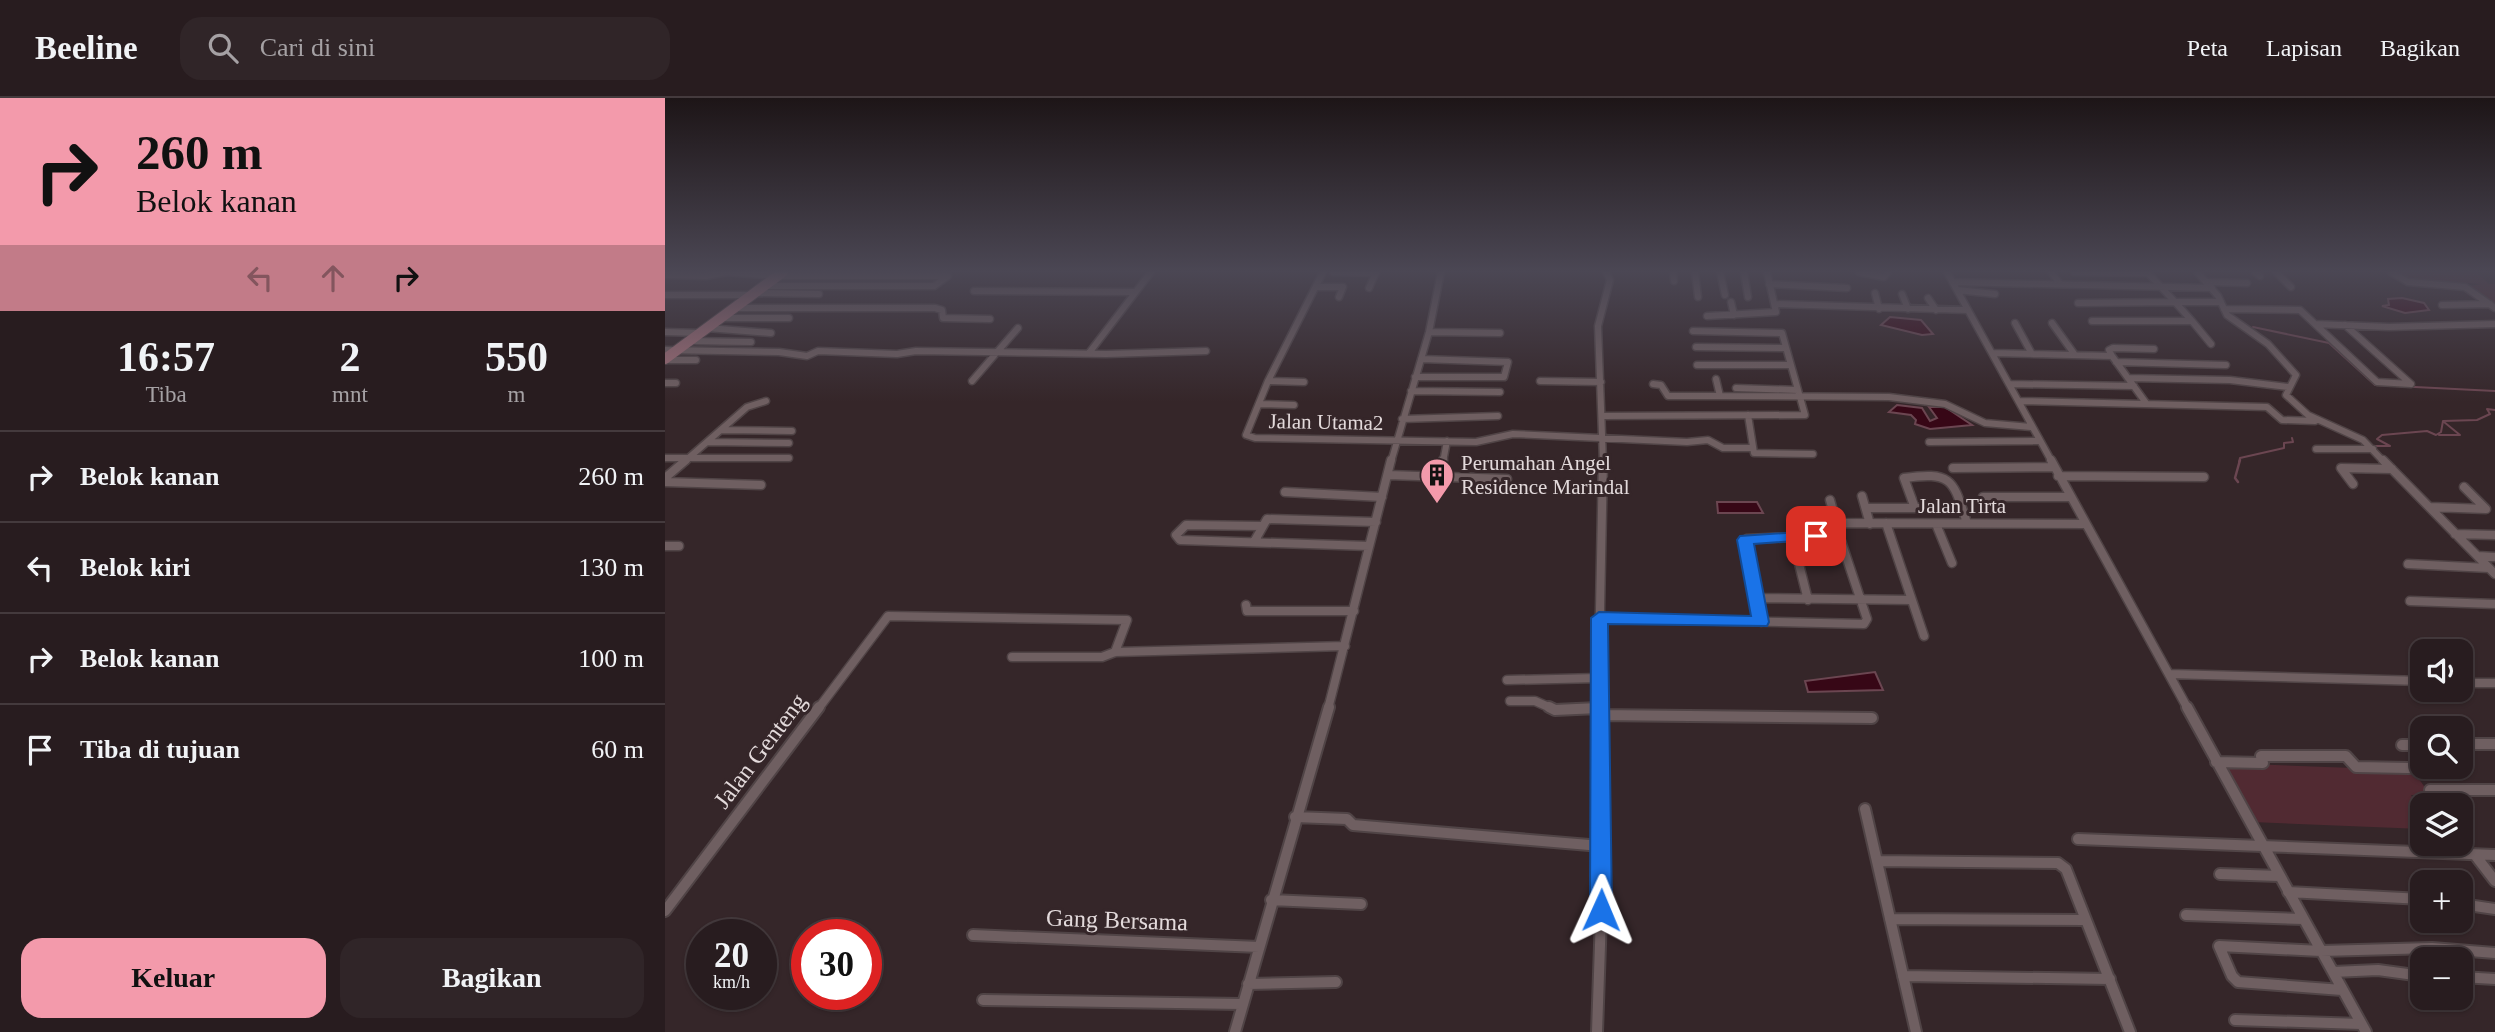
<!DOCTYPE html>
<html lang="id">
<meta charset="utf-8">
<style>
:root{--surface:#281c1f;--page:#302528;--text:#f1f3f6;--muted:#a5a1a4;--line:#443a3d;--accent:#f39aab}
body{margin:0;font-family:Georgia,serif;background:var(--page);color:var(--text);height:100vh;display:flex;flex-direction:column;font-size:26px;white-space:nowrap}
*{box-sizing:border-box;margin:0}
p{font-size:23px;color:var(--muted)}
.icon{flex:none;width:38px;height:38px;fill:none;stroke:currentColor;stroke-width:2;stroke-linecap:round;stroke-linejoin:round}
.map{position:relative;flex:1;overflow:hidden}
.side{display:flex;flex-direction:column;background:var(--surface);width:665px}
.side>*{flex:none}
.guide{background:#f39aab;color:#111;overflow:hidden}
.controls{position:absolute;left:1745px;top:541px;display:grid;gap:14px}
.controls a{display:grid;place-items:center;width:63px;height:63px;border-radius:14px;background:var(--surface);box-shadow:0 2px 5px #0004,0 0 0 2px var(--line);font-size:35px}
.speed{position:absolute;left:21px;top:821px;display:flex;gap:14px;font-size:35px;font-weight:700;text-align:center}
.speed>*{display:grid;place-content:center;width:91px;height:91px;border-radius:50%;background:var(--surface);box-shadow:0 2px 5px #0004,0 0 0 2px var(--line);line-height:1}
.speed small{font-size:18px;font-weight:400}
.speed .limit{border:10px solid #d22;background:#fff;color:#111}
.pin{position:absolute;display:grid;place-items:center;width:60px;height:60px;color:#fff;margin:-30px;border-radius:14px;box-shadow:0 4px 10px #0006}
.me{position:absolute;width:77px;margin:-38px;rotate:1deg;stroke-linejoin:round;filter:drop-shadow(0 0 5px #0008)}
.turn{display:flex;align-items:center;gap:24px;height:147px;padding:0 21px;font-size:32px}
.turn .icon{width:91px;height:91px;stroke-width:2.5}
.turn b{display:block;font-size:49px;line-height:60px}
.lanes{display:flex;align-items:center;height:66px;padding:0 21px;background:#0003;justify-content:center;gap:35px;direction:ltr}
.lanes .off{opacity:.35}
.eta{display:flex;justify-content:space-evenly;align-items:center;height:119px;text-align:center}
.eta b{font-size:42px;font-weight:700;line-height:49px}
.cta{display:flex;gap:14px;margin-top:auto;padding:14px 21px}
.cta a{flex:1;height:80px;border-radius:21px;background:var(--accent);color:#111;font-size:28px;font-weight:700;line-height:80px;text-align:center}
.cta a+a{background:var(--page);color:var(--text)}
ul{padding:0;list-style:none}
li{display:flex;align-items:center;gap:21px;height:91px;padding:0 21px;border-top:2px solid var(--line)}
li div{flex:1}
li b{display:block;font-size:26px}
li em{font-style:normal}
header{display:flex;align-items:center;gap:42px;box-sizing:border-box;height:98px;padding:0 35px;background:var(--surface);border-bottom:2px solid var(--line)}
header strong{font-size:33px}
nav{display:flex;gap:38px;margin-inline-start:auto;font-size:24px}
.search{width:490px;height:63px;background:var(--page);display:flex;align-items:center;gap:18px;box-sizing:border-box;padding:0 24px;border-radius:21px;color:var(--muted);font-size:26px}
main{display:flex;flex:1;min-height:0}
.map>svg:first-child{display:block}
.green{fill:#512a32}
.water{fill:#370716;stroke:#6b4651;stroke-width:2}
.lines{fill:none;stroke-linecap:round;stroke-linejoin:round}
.stream-far1{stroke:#6b4651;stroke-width:2}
.stream{stroke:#6b4651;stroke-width:2.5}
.street-far2-casing{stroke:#504446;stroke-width:9}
.street-far1-casing{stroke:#504446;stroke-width:11}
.street-casing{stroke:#504446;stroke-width:14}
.primary-casing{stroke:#504446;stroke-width:12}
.street-far2{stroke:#6f5f61;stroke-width:6}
.street-far1{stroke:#6f5f61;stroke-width:8}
.street{stroke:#6f5f61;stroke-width:10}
.primary{stroke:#a26f78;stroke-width:10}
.route{fill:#1a73e8;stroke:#114b97;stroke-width:2}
.labels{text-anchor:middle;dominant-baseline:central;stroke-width:6;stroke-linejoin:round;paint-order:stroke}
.street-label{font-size:21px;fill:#e3dadb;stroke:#352629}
.poi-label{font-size:21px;fill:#e3dadb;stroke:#352629;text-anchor:start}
.near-street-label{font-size:24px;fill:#e3dadb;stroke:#352629}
</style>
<header>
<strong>Beeline</strong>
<div class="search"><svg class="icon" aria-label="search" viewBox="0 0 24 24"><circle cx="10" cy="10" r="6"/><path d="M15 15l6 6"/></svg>Cari di sini</div>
<nav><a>Peta</a><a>Lapisan</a><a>Bagikan</a></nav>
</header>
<main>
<section class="side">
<div class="guide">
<div class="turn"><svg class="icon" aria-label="right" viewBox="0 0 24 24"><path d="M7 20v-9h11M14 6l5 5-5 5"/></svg><div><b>260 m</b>Belok kanan</div></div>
<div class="lanes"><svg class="icon off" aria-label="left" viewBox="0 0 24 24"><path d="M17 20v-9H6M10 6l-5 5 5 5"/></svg><svg class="icon off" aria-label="ahead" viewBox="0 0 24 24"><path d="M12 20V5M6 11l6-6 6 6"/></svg><svg class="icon" aria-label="right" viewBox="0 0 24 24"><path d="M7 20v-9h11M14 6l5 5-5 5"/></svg></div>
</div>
<div class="eta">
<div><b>16:57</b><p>Tiba</p></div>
<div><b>2</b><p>mnt</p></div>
<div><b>550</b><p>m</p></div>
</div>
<ul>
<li><svg class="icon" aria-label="right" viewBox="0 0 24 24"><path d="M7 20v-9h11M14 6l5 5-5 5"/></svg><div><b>Belok kanan</b></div><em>260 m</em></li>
<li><svg class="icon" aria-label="left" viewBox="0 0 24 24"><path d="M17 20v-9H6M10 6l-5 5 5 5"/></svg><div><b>Belok kiri</b></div><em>130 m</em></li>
<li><svg class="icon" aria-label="right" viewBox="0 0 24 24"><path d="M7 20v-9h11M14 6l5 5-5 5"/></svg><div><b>Belok kanan</b></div><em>100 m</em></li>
<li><svg class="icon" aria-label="arrive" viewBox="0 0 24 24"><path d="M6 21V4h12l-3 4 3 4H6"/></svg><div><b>Tiba di tujuan</b></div><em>60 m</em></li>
</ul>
<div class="cta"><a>Keluar</a><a>Bagikan</a></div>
</section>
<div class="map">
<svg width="1830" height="934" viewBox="0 0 1830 934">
<rect width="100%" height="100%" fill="#352629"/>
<path class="green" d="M1730 174H1811L1824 186H1830V206L1804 188 1817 186 1736 180Z
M1556 665 1742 672 1749 674 1766 698 1746 697 1757 714V731L1587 724Z"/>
<path class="water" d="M1737 200 1759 205 1764 212 1740 215 1717 208 1724 207 1723 201Z
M1225 219 1256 222 1268 236 1257 237 1216 227Z
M1232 307 1257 310 1265 323 1272 320 1264 309H1280L1307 327 1265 331 1250 326 1251 322 1246 317 1224 314Z
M1052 404H1092L1098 415H1053Z
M1210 574 1218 592 1143 594 1140 583Z"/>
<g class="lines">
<path class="stream-far1" d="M1588 229 1664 245 1710 287 1830 293
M1774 337H1795L1779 324
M1710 348H1725L1712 341 1717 337 1762 333 1771 337 1776 334 1778 323 1812 322 1825 316 1822 311 1830 312
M1574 364 1575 360 1619 350V345L1628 344 1627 340"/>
<path class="stream" d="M1573 384 1570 380 1575 362"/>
<g class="street-far2-casing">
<path id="street-far2" d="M658 174 603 283 581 337 590 340 811 344 848 336 1022 344 1043 342 1058 350H1088
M668 174 711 175
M1008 174 1009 183
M1030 174 1033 199
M1055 174 1060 197
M1079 174 1083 199
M1194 174 1219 179 1223 174
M1282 174 1387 364
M1386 174 1395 186
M1409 174 1483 175
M1532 174 1553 198 1562 217 1603 246 1631 277 1621 297 1643 317 1698 342 1719 364
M1590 174 1595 178
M1611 174 1626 189
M1726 174 1743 184 1800 189 1830 210
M0 177 41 178 61 174 112 178H283L269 188H99
M1288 184 1547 190
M1543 184 1582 185
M1104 186 1182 190
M652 189H678L674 199
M704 190 711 174
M1292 192 1330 196
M309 193 469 194
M90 195 154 196
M1210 195 1214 211
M1237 196 1243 211
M0 197H87
M1263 200 1271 212
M1066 204 1069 217
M1413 205 1510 204 1482 174
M1110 206 1303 212
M1777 207 1825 206
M70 210H270L277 212 278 220 325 221
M1559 211 1635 212 1712 284 1746 286
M1042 218 1111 214 1102 174
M56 220H124
M1427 223H1527L1510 204H1556
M1527 223 1546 246
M1350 225 1367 256
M1387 225 1410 257
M1650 226 1724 229 1830 226
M1680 227 1746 286
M42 230 106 235
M0 234 35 235
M764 234 835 235
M24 243 86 244
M1031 249 1121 250
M0 252 114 254 142 258 153 253 232 256 251 253 441 256 541 253
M424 255 486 174
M1328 255 1447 258 1481 305
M1447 258 1444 252 1448 250 1489 251
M0 262H31
M1451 264 1561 267
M1032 267H1125
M750 279H839L843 264 756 261
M1463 280 1565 282 1623 289
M1051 281 1055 298 1224 299 1280 306 1320 325 1366 329
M307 283 353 230
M603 283 639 284
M875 283 936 284
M0 285H11
M988 286 996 287 1003 298H1055
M1345 286 1469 288
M1071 290 1133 292
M746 293 835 294
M1354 303 1602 309 1617 322 1650 323
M594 306 629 307
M1083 317 1089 355 1148 356
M938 318 1140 317 1117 235 1028 233
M737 321 833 318
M56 332 127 333
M42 344 124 345
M1264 344 1375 343
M1651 351H1708
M0 360H124
M19 364 82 309 101 303
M726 364 764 234 776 174
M778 364 782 343
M938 364 933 228 945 182 941 174"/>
</g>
<g class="street-far1-casing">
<path id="street-far1" d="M1386 362 1523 611
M1718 362 1830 476
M1288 370 1389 369
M723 377 842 381
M775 378 778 362
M1393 378 1539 379
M0 380 21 362
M0 384 96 387
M1688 386 1676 370 1727 371
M620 394 717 399
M1197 398 1205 426
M1318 399H1406
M1165 402 1172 427
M1765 409 1821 411 1799 389
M1201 410H1297
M1250 410 1239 380C1289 373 1288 383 1302 425
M1221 425 1259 538
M1271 426 1287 465
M596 428 521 427 511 437 515 442 704 448
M1790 436 1830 437
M1127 438 1143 502
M589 444 602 421 711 424
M0 448H14
M1813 458 1830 459
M1743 466 1824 470
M1093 500 1246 502
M1745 503 1830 506
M581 507 582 513H689
M934 520 1199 526 1202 521 1174 437
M1096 524 1082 441 1174 437 1175 425 1421 426
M347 559H437L450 554 680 548
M1504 576 1757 583
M842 582 934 580
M1796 585H1830
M845 603H870L888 611
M153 611 223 518 462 522 450 554
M663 611 726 362
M913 611 933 610
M933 611 938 362"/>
</g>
<g class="street-casing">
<path id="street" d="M884 609 890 612 933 610
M1522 609 1701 934
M933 617 1207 620
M1796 646H1830
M1737 647H1757
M1551 664 1598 665 1596 658H1681L1691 669 1744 670
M1765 692H1830
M1200 711 1251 934
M630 719 682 721 688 727 936 748
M1413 741 1830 757
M1810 757 1830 783
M1212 763 1393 765 1401 771 1465 934
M1555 776 1614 778
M1623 794 1757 801
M606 802 696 806
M1796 806 1830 811
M0 813 154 609
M1521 817 1638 821
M1225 821 1421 822
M308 837 594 849
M1668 874 1713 872 1757 878
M1238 878 1445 881
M1796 879 1830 881
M583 886 671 884
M1677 892 1573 884 1567 878 1554 848 1656 853 1767 850 1830 855
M318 902 576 906
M1570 922 1696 926
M570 934 664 609
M932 934 937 789 933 609"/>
</g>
<g class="primary-casing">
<path id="primary" d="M0 261 118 174"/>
</g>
<use href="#street-far2" class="street-far2"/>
<use href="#street-far1" class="street-far1"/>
<use href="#street" class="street"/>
<use href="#primary" class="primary"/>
</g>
<linearGradient id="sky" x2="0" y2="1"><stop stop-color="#1d1517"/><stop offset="0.57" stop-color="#4b4754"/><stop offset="1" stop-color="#4b4754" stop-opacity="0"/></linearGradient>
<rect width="1830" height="304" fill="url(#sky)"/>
<path class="route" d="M1151 433 1158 438 1156 441 1089 446 1104 524 1102 528 943 526 947 812 944 819 936 822 929 819 925 812 926 520 934 514 1086 518 1072 442 1075 438Z"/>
<defs>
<g id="building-pin" transform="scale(1.75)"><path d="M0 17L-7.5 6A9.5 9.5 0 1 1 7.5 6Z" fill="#f39aab" stroke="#352629"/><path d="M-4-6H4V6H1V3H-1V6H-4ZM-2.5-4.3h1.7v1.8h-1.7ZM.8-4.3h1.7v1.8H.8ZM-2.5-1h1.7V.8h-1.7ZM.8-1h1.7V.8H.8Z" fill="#111"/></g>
</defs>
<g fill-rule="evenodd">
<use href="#building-pin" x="772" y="377"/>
</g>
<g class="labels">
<g class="street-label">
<text transform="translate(661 324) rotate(1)">Jalan Utama2</text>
<text x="1297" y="408">Jalan Tirta</text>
</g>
<g class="poi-label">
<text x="796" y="365">Perumahan Angel<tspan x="796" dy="24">Residence Marindal</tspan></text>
</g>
<g class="near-street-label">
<text transform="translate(95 653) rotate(-53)">Jalan Genteng</text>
<text transform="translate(452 822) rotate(2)">Gang Bersama</text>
</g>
</g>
</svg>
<div class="controls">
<a><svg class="icon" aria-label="sound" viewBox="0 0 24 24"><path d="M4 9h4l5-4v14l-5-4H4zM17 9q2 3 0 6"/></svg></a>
<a><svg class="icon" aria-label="search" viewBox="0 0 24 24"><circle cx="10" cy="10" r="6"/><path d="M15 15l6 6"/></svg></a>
<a><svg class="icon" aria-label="layers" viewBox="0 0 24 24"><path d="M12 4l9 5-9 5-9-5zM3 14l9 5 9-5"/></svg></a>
<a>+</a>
<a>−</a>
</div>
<div class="speed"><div>20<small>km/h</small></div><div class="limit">30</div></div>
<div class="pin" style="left:1151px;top:438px;background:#d93025"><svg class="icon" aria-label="arrive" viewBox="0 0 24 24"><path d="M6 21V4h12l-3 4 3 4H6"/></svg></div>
<svg class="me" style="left:936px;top:812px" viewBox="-20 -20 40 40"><path d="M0-17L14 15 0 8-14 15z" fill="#1a73e8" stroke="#fff" stroke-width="4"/></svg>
</div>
</main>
